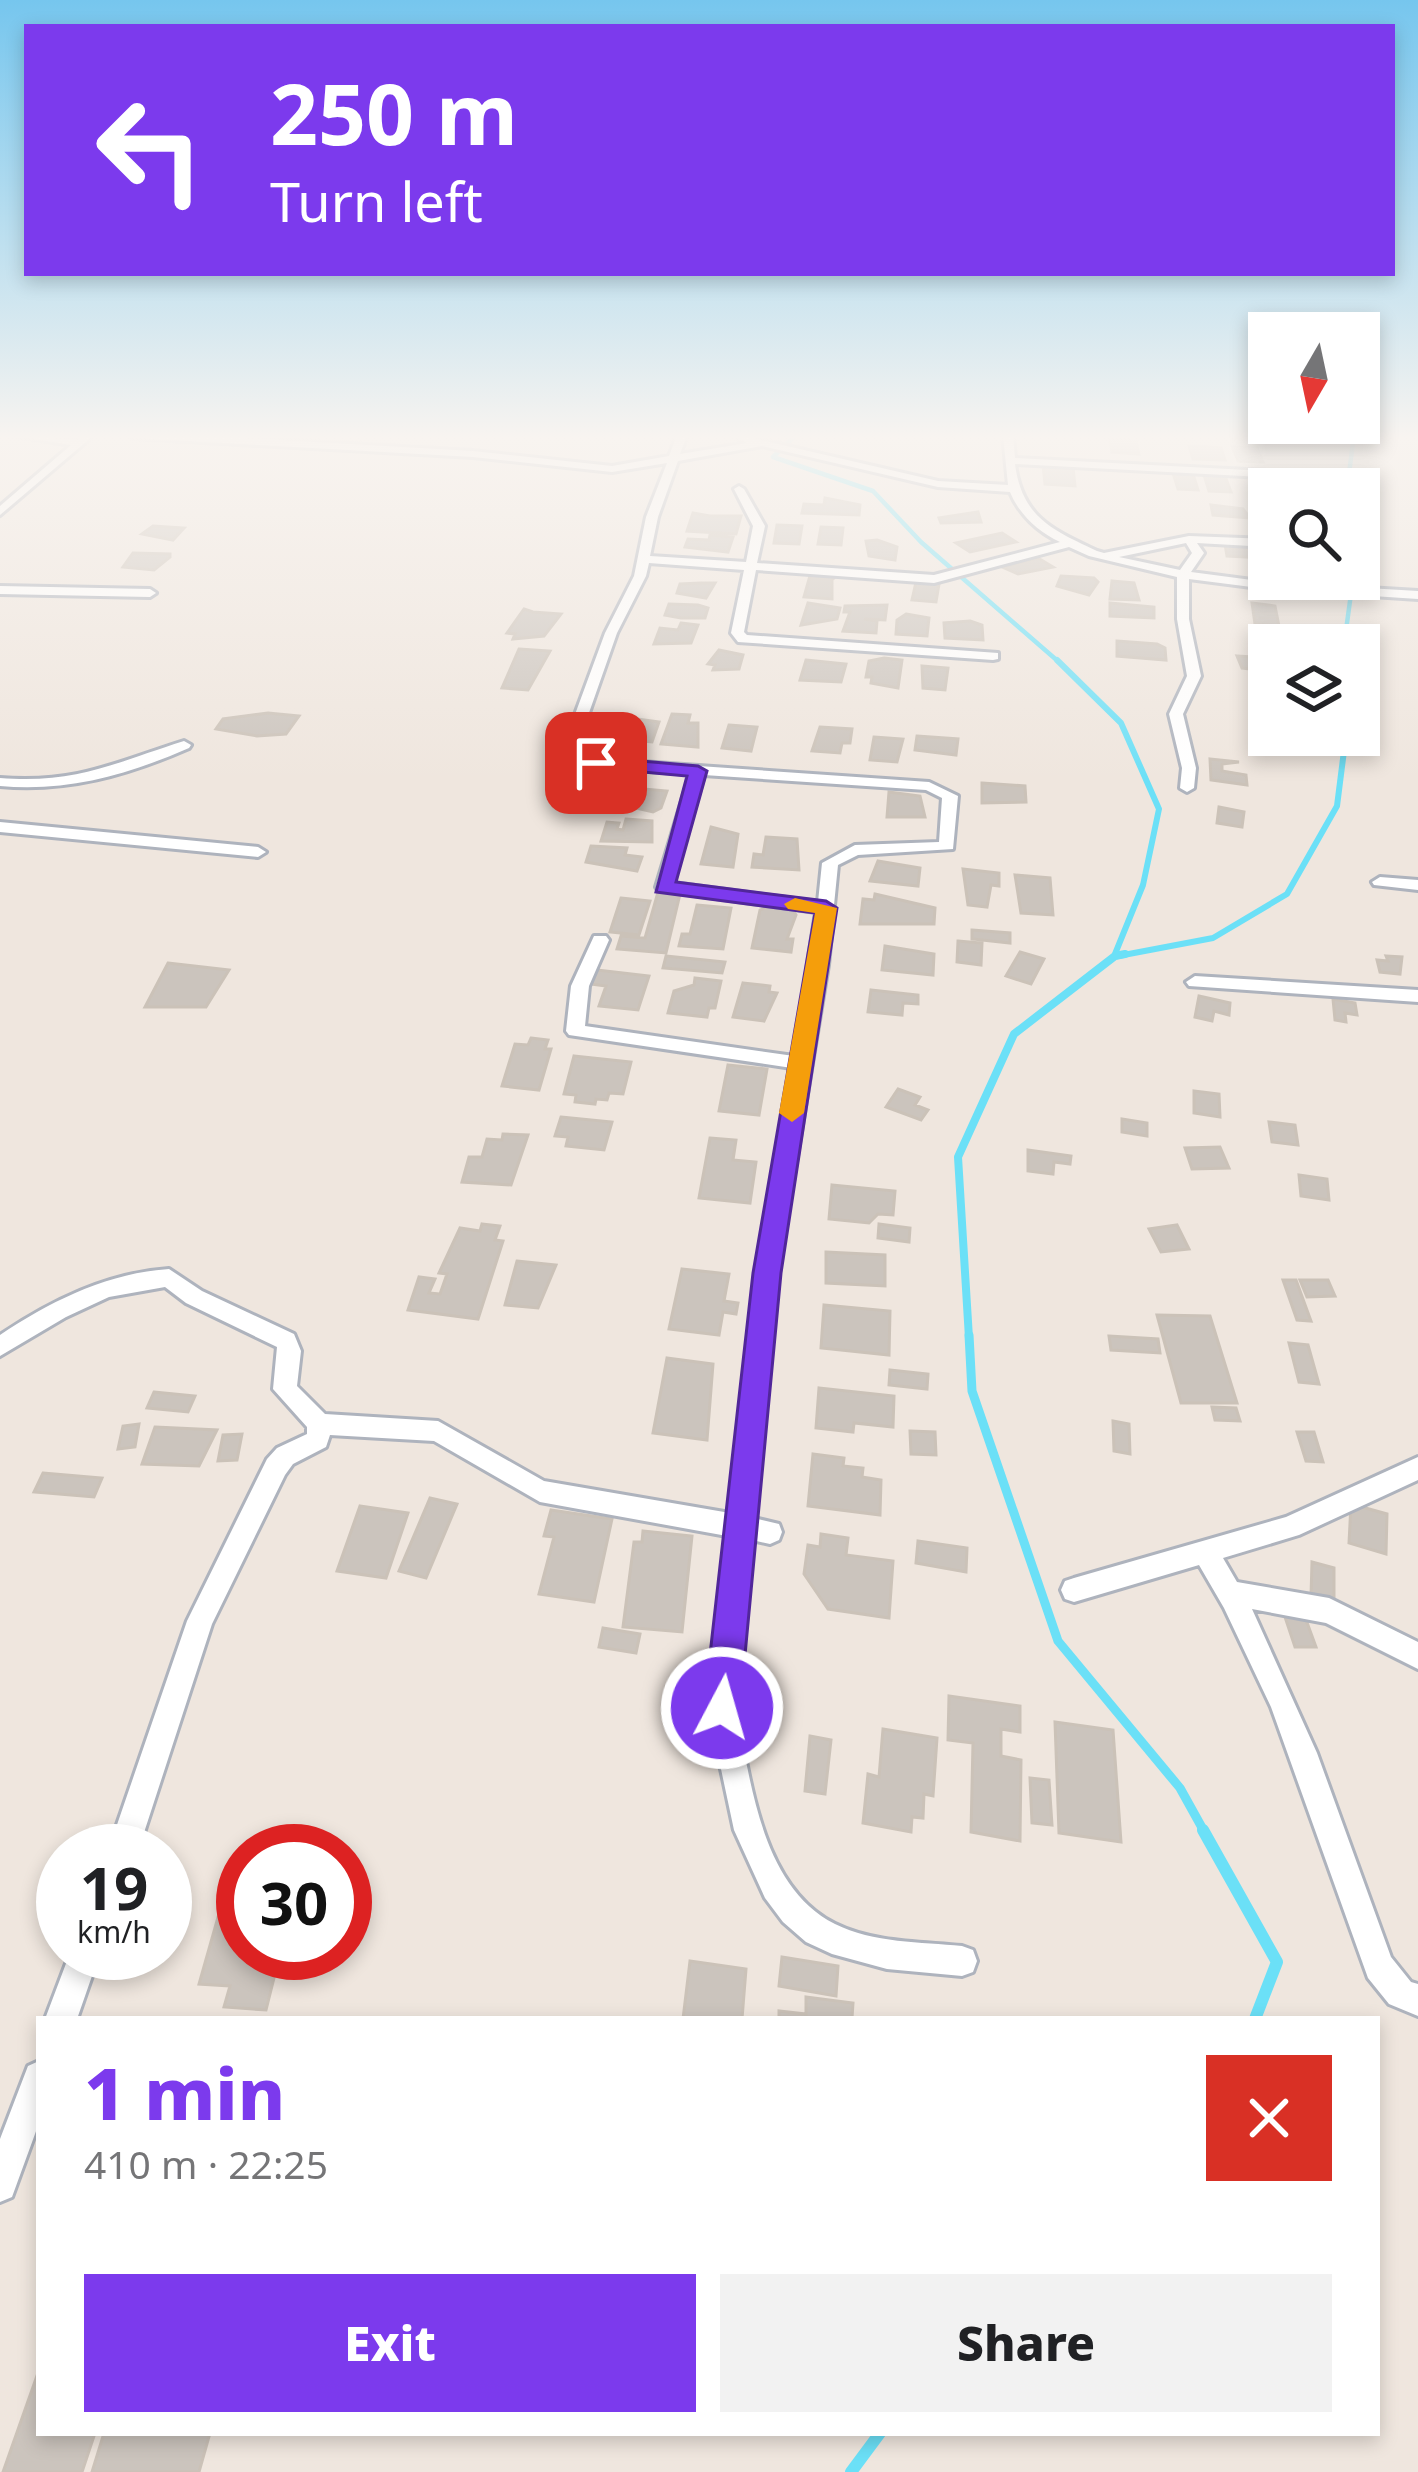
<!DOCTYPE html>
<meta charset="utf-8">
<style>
:root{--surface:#fff;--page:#f2f2f2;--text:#202124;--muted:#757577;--accent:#7c3aed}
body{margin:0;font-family:"Noto Sans",sans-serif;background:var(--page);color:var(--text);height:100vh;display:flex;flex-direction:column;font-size:45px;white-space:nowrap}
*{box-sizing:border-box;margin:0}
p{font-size:39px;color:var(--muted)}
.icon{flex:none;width:66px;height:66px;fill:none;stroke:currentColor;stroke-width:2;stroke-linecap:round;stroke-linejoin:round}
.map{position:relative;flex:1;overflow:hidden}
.drawer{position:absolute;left:36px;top:2016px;width:1344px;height:420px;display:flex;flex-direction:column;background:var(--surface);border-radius:0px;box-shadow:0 6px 18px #0003}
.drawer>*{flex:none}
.hud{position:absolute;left:24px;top:24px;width:1371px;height:252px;border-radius:0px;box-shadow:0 6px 18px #0003;background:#7c3aed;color:#fff;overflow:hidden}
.needle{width:78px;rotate:189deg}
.buttons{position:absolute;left:1248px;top:312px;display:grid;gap:24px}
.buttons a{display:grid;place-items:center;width:132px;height:132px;border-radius:0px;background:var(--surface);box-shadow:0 6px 18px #0003;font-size:60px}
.speed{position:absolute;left:36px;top:1824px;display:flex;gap:24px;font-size:60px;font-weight:700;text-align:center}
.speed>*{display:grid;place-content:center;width:156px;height:156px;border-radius:50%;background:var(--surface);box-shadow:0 6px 18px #0003;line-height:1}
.speed small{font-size:30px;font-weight:400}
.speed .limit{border:18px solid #d22;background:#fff;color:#111}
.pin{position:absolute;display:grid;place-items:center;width:102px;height:102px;color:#fff;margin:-51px;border-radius:24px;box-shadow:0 6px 18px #0006}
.me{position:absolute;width:132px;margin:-66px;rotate:6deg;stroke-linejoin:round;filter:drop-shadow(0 0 9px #0008)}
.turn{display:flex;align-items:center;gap:42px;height:252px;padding:0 48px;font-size:54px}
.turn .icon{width:156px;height:156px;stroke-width:2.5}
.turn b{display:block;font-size:84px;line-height:102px}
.round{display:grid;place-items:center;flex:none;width:126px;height:126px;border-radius:0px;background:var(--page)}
.summary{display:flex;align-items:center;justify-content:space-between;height:204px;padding:0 48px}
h1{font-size:72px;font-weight:800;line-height:90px;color:var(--accent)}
.button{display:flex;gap:24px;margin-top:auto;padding:24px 48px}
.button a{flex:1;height:138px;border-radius:0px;background:var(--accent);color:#fff;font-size:48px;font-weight:800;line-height:138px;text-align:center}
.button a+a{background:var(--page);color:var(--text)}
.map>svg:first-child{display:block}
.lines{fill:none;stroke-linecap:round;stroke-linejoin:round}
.stream-far4{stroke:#6be0f7;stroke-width:4.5}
.stream-far3{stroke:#6be0f7;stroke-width:6}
.stream-far2{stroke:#6be0f7;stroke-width:8}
.stream-far1{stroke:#6be0f7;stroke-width:9}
.stream{stroke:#6be0f7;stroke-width:12}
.building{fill:#cbc4bd;stroke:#cbc2b8;stroke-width:3}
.street-casing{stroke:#aeb3bd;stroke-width:6}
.street{fill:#fff;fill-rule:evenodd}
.route{fill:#7c3aed;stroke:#51269a;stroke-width:3}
.slow{fill:#f59e0b}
</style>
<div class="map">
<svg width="1418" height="2472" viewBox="0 0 1418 2472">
<rect width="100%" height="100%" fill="#efe6de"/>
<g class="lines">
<path class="stream-far4" d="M796 435 773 457 873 491 921 542 1060 663
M1347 489 1354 435
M1344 645 1353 579"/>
<path class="stream-far3" d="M1057 660 1121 723 1159 809 1143 885 1115 954
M1113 957 1213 938 1287 894 1337 806 1346 735"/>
<path class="stream-far2" d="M969 1338 958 1157 1014 1034 1115 956 1125 954"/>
<path class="stream-far1" d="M969 1335 972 1391 1058 1641 1180 1788 1205 1833"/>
<path class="stream" d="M1203 1830 1277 1962 1255 2019
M851 2472 880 2433"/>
</g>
<path class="building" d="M1110 439 1136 441 1139 454 1112 452Z
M1189 446 1221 448 1225 460 1193 459Z
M1233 447 1257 448 1263 462 1238 461Z
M1043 465 1073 467 1075 486 1045 484Z
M1173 473 1193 474 1198 490 1178 489Z
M1204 475 1225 476 1231 492 1209 491Z
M1249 478 1286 480 1289 489H1269V498L1255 497Z
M825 498 860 505 859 515 802 513 804 504 824 505Z
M1211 505 1243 509 1250 518 1213 515Z
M978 512 981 522 941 523 939 518Z
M693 513 710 516H741L736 534 687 531Z
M777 525 802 526 799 544 774 543Z
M153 526 184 528 173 540 142 534Z
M821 527 843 528 841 545 818 544Z
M1002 533 1016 542 970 552 956 543Z
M710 535 733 537 728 552 685 547 688 539 709 540Z
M877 540 897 547 895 560 869 556 866 541Z
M1225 544 1261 545 1264 558 1227 556Z
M133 553 170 554V557L154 570 123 567Z
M1038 558 1053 567 1018 574 1002 567Z
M811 572 838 574 832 580V599L804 597Z
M1061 576 1094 578 1098 582 1089 595 1057 586Z
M1112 581 1134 583 1139 600 1110 599Z
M916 582 939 584 936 602 912 600Z
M701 583H715L706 598 677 593 680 584Z
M808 603 840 608 837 619 801 625Z
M1110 603 1154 607V618L1110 616Z
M1252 603 1275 606 1279 626 1255 624Z
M669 604 698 605 708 608 705 618H681L665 615Z
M887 605 885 620 864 619 877 621 876 633 843 631 850 612H844L845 606Z
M524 609 533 612 561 614 544 636 513 639 515 634 507 633Z
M906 614 929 618 927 636 896 634 897 620Z
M970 621 982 625 983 640 945 638 944 623Z
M681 623 698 625 691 643 654 644 660 628 678 630Z
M1117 641 1157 644 1165 648 1166 660 1117 656Z
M519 649 550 651 528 690 502 688Z
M719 650 743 655 739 669 713 670 715 665 708 664Z
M1237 656 1269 658V671L1242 668Z
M884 658 902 660 898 688 871 683 872 677H866L869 661Z
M806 660 846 664 841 682 800 680Z
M922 666 948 668 945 690 923 688Z
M268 713 299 716 286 734 257 736 216 729 223 719Z
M672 714 690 715 688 723H698V747L661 744Z
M630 718 659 722 652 742 619 739Z
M729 725 757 727 751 751 722 748Z
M820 727 852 729 850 743H842L840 753 812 751Z
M917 736 958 739 956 755 915 750Z
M874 737 903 739 897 762 870 760Z
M1210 759 1239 762 1222 764V771L1246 775 1247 785 1211 780Z
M982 783 1025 786 1026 802 982 803Z
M621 787 667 791 661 808 653 812 614 803Z
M889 792 920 796 925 817H887Z
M1219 807 1244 812 1242 827 1217 823Z
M626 819 652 821V842L601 841 607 822 619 823 617 829 623 830Z
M711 827 738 834 733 867 701 864Z
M766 837 797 839 799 870 752 867 754 854 763 855Z
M591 846 627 848 625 855 642 857 637 871 586 862Z
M878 861 920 868 918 886 870 881Z
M963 869 999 873V886L991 885 987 907 968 905Z
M1015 875 1050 878 1053 915 1021 913Z
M658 892 680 894 666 953 617 949 621 936 645 938Z
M875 894 935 908 934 924H860L863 899 874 900Z
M621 898 650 901 639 935 610 932Z
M697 905 731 908 723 949 679 946 682 934H690Z
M767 907 792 909 796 915 787 939H793L791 952 752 948 760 910Z
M972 930 1010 933V943L972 939Z
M958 941 982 943 981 965 957 962Z
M885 946 934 954 933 975 882 970Z
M1020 952 1044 959 1031 984 1006 976Z
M666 956 725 962 722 973 663 968Z
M1386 956 1402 957 1400 974 1380 972 1377 960 1388 961Z
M168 963 229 970 206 1007H145Z
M597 970 649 976 638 1010 599 1006 606 986 591 984Z
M695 978 721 981 715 1008H709L707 1017 668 1013 674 991 694 985Z
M743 983 770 986 769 992 777 993 764 1021 733 1017Z
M871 990 918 995V1004L903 1003 902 1015 868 1012Z
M1199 996 1230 1003 1229 1015 1214 1011 1212 1021 1195 1017Z
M1333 999 1355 1003 1357 1015 1345 1013 1346 1022 1335 1020Z
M531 1038 548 1040 545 1049H551L539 1090 502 1086 515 1044 528 1045Z
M574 1056 631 1062 623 1094 609 1093 607 1100 596 1099 595 1104 575 1102 576 1095 564 1094Z
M728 1065 767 1069 759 1115 719 1111Z
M898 1089 920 1097 915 1105 928 1110 921 1120 886 1107Z
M1194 1091 1219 1094 1220 1117 1194 1113Z
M561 1117 612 1122 604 1150 566 1146 568 1137 555 1136Z
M1122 1119 1147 1123V1136L1122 1132Z
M1269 1122 1295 1125 1298 1145 1272 1142Z
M503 1134 528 1135 511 1185 462 1182 469 1157H482L487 1139 502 1140Z
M710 1138 736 1140 733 1160 756 1162 750 1203 699 1198Z
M1220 1147 1229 1168 1192 1169 1185 1148Z
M1028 1150 1071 1156 1070 1164 1054 1162 1053 1174 1028 1171Z
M1299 1175 1327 1179 1329 1200 1301 1196Z
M832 1185 895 1191 893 1215 878 1214 869 1223 829 1219Z
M482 1224 500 1226 495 1240 503 1241 478 1319 408 1310 419 1277 435 1279 429 1293 440 1294 447 1274 439 1273 460 1228 480 1231Z
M879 1224 910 1228 909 1242 878 1238Z
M1177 1225 1189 1249 1161 1252 1149 1229Z
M826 1252 885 1255V1286L826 1283Z
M517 1261 556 1265 538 1308 505 1305Z
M682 1269 729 1274 724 1301 738 1303 736 1314 723 1312 719 1335 669 1329Z
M1283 1280H1296L1311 1321 1297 1320Z
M1300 1280H1328L1335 1296 1307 1297Z
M824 1305 890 1311 889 1355 821 1348Z
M1157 1315 1210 1316 1237 1403H1181Z
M1109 1336 1158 1339 1160 1353 1111 1350Z
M1289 1343 1308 1345 1319 1384 1299 1382Z
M667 1358 713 1364 707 1440 653 1433Z
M890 1370 928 1374 927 1389 889 1385Z
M819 1388 894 1396 893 1427 854 1423 853 1432 816 1428Z
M154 1392 195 1396 188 1412 147 1408Z
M1212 1407 1236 1408 1240 1421 1215 1420Z
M1113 1421 1129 1424 1130 1454 1114 1451Z
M139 1424 135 1447 118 1449 123 1426Z
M155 1427 217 1430 199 1466 142 1464Z
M910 1431 935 1432 936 1455 911 1454Z
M1297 1432H1314L1323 1462 1306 1461Z
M242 1434 237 1460 218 1461 223 1435Z
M813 1454 844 1458 843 1466 863 1468 862 1477 881 1480 880 1515 808 1506Z
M43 1473 102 1478 94 1497 34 1492Z
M430 1498 457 1504 426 1578 399 1571Z
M1351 1504 1387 1514 1386 1554 1349 1543Z
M360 1506 408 1513 386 1578 337 1571Z
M551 1510 612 1519 594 1602 539 1594 554 1537 544 1536Z
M643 1531 692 1536 682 1632 623 1627 634 1542H642Z
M821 1534 848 1538 846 1555 893 1561 889 1618 828 1609 804 1574 808 1545 820 1547Z
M918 1541 967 1548 966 1572 916 1563Z
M1312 1562 1334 1568V1602L1311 1596Z
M1285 1617H1305L1316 1647H1295Z
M603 1628 640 1634 636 1653 599 1647Z
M949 1696 1020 1706V1732L1001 1729V1756L1021 1760 1020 1841 971 1832 973 1743 948 1740Z
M1055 1722 1113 1730 1121 1842 1059 1833Z
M883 1729 937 1738 933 1796 924 1794 923 1818 912 1817 911 1832 863 1823 868 1774 879 1777Z
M810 1736 831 1740 825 1794 805 1791Z
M1030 1778 1049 1780 1052 1825 1032 1823Z
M243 1864V1953H288L284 1970H276L266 2010 224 2007 230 1986 199 1984 224 1896 236 1893Z
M782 1957 838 1966 836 1996 779 1986Z
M690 1961 746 1969 742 2019H683Z
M806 1997 853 2003 852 2018 861 2019H779V2011L806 2014Z
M39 2370V2433H95L82 2472H3Z
M104 2433H210L199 2472H92Z"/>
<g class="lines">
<g class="street-casing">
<path id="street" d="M10 435 78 440 83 435H94L0 515V506L71 445Z
M128 435H190L473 451 612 466 669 456 677 435H687L680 454 747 443 739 439 744 436 938 481 1008 485 1003 435H1013L1015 458 1304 473 1317 489H1307L1300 479 1015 464C1022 518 1053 530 1097 551L1104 553 1189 536 1269 539V547L1197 543 1204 553 1191 572 1267 582 1418 591V599L1267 589 1189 579V619L1201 676 1183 714 1196 768 1194 788 1187 792 1180 788 1182 768 1169 714 1187 676 1177 619V577L1089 556 1069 547 934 583 756 570 744 632 747 635 998 653V659L993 660 738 642 731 633 744 570 649 563 646 576 617 633 577 747 579 752 598 759 929 782 958 796 953 849 858 855 838 865 828 965 778 1273 754 1518 779 1524 782 1532 779 1540 770 1544 752 1540C747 1594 736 1651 736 1706 736 1720 741 1736 744 1751 756 1813 773 1893 835 1924 873 1943 921 1942 962 1946L973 1950 977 1961 973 1972 962 1976 887 1969 832 1954 806 1942 783 1922 765 1898 734 1830 708 1708 727 1536 540 1502 434 1441 330 1435 326 1447 293 1464 285 1475 212 1624 138 1851H108L187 1621 267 1459 277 1448 307 1434V1427L273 1389 277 1347 186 1303 165 1287 109 1297 66 1317 0 1356V1335C51 1301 107 1273 169 1269L202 1291 294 1334 301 1351 297 1386 325 1414 438 1421 544 1481 730 1513 756 1273 792 1068 569 1035 566 1031 571 986 594 936H606L609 940 589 986 585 1026 794 1056 816 912 658 890 656 887 690 774 596 767 568 758 563 747 605 633 634 576 646 517 667 463 612 472 473 457 133 438ZM762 446 938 487 1010 492C1019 514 1038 532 1060 542L934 575 757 563 765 526 744 489 739 486 734 489 753 526 746 562 650 556 658 517 678 461ZM1186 543 1192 553 1180 570 1119 557ZM704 775 926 790 942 798 939 842 855 845 822 863 818 902 673 883Z
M0 586 150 589 156 593 150 597 0 594Z
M184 741 191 745 189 748C127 775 68 792 0 786V778C77 784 114 763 184 741Z
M0 822 258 847 266 852 258 857 0 832Z
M1380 877 1418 880V890L1374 885 1372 882Z
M1195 976 1418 990V1002L1189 986 1186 982Z
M1418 1457V1480L1299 1535 1223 1558 1237 1582 1329 1598 1418 1642V1669L1326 1623 1252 1609 1317 1753 1391 1957 1411 1982 1418 1984V2016L1389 2004 1368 1978 1271 1707 1224 1608 1199 1565 1074 1602 1065 1599 1061 1590 1065 1581 1074 1578 1286 1517Z
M70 1953H100L77 2019H45Z
M39 2061V2123L12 2197 0 2202V2139L28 2066Z"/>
</g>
<use href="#street" class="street"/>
</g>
<linearGradient id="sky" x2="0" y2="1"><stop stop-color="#76c6ee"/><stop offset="0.56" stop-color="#f8f4f0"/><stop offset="1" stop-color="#f8f4f0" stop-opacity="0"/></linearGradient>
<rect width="1418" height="781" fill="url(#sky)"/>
<path class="route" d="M596 757 698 766 707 771 676 882 826 901 837 908 781 1273 740 1708 734 1720 722 1725 709 1720 704 1708 753 1273 815 913 656 892 687 776 589 767 586 763Z"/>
<path class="slow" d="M795 898 837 908 804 1113 792 1122 779 1113 815 913 788 909 784 904Z"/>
</svg>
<div class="buttons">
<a><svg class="needle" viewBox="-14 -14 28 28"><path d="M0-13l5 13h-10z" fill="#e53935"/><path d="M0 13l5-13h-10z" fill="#757577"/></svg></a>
<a><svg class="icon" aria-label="search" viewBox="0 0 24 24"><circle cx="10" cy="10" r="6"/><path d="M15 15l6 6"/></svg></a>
<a><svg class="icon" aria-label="layers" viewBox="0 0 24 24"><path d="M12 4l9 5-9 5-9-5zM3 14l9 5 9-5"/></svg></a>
</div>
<div class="speed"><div>19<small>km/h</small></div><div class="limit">30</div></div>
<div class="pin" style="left:596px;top:763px;background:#d93025"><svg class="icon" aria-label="arrive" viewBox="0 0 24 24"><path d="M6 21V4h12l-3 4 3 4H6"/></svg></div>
<svg class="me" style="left:722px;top:1708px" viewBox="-20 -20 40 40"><circle r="17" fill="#7c3aed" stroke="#fff" stroke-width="3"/><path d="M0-11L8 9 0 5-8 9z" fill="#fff"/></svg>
<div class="hud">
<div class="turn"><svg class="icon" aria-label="left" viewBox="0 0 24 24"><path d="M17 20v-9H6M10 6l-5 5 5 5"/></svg><div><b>250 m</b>Turn left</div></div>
</div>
<section class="drawer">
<div class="summary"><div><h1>1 min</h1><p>410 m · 22:25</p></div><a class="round" style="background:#d93025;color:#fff"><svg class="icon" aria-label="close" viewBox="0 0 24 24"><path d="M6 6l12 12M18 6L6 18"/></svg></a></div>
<div class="button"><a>Exit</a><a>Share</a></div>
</section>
</div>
